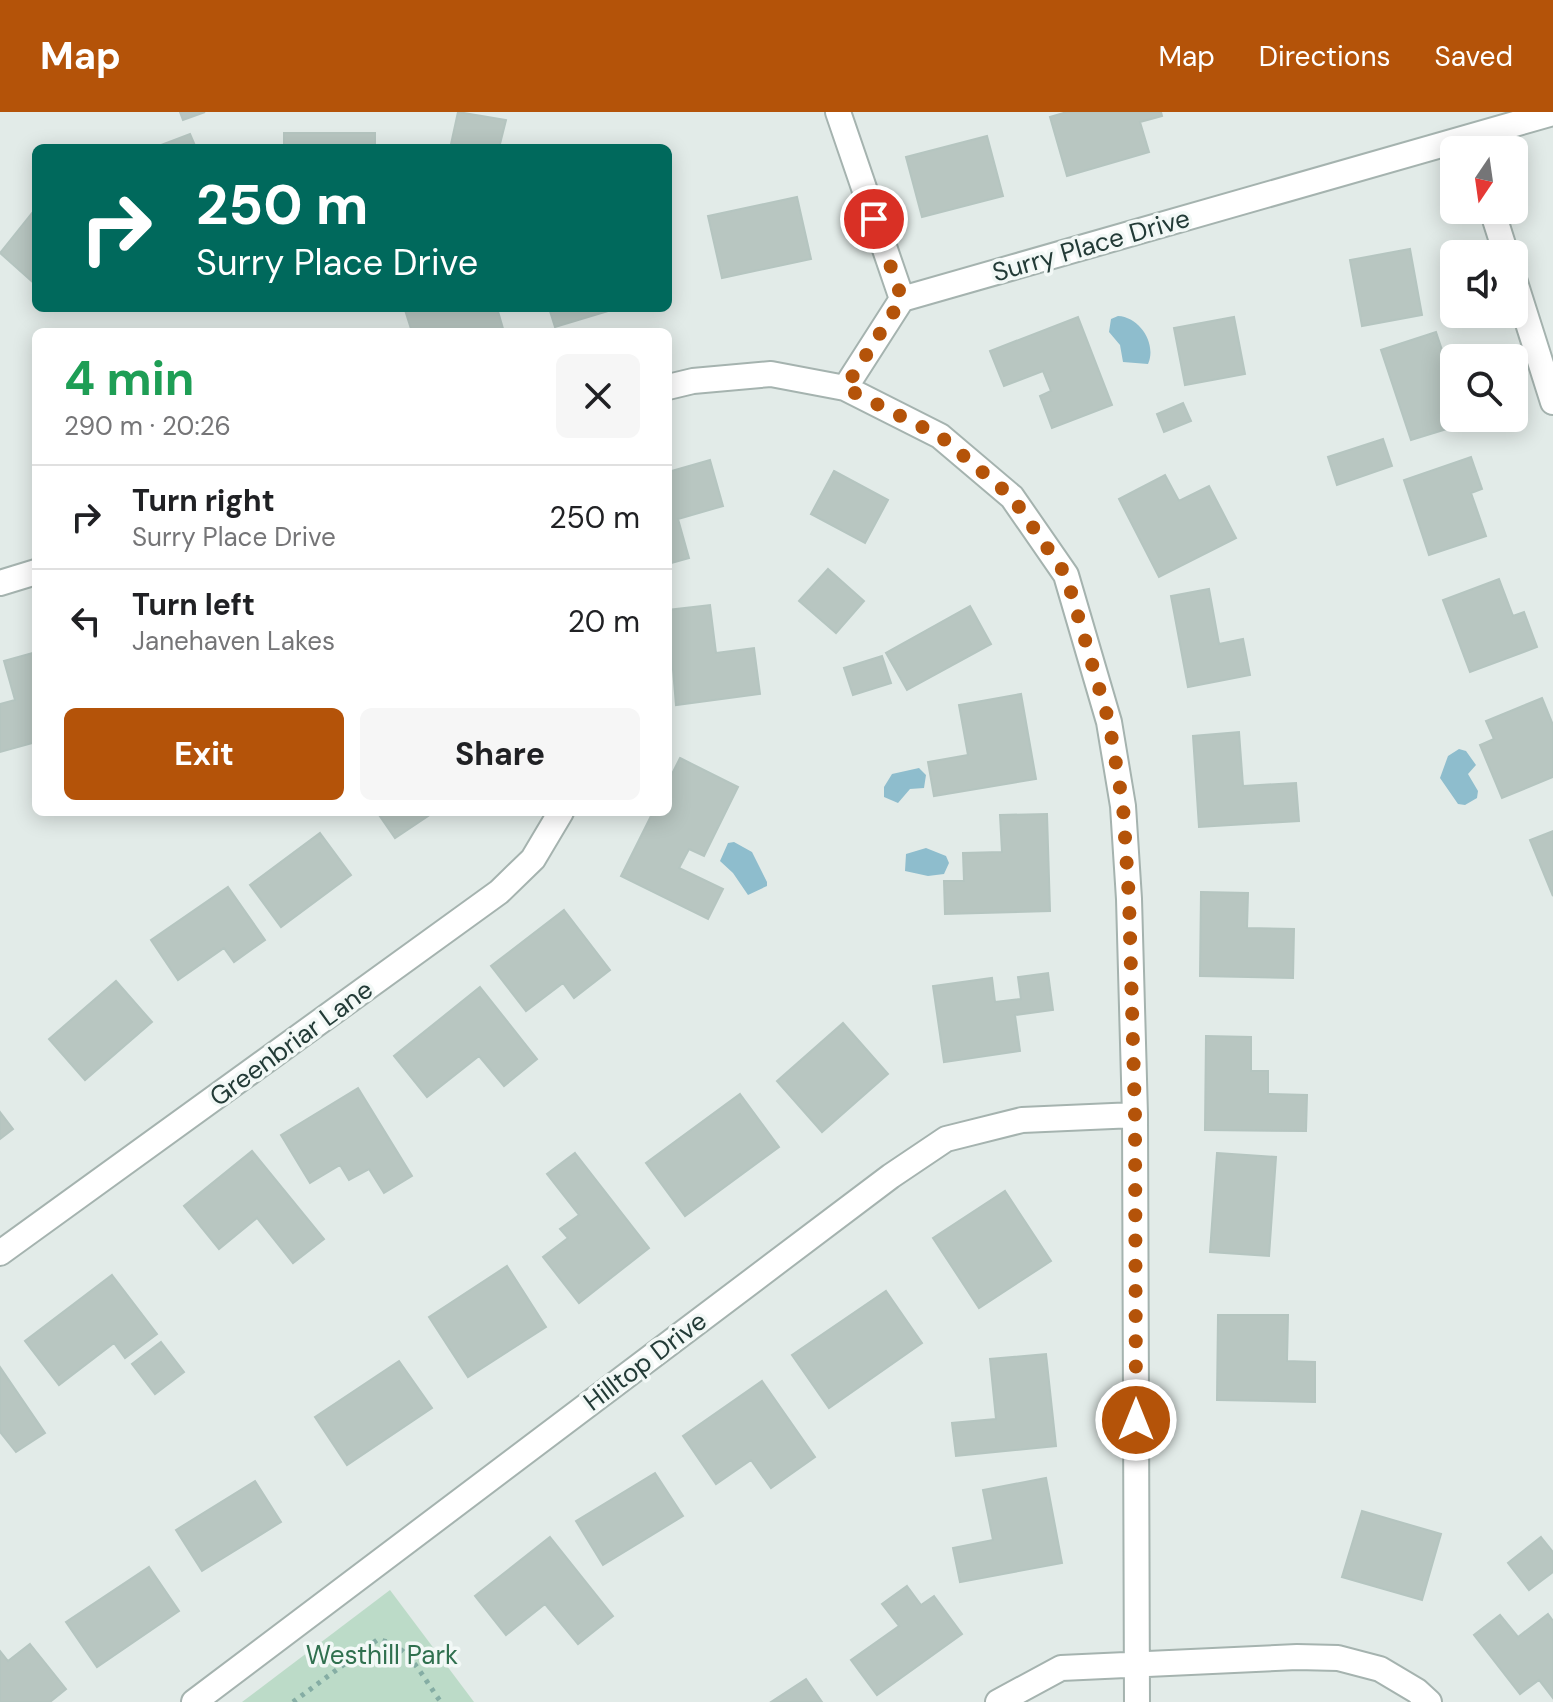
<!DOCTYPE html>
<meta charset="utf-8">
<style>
:root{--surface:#fff;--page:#f6f6f6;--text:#202124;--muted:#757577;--line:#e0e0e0;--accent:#b45309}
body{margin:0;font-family:"DM Sans",sans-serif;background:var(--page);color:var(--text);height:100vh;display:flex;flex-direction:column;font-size:30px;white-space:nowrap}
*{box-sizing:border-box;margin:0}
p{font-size:26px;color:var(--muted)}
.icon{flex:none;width:44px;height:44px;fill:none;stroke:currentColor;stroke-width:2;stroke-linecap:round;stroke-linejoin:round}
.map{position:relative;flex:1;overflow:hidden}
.side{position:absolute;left:32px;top:216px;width:640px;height:488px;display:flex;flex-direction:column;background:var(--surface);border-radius:12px;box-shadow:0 4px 20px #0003}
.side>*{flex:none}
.top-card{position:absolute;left:32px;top:32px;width:640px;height:168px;border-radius:12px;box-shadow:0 4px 20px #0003;background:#00695c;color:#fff;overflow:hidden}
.needle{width:52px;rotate:193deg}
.controls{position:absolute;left:1440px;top:24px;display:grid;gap:16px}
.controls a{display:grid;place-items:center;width:88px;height:88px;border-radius:12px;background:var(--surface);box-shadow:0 4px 20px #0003;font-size:40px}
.pin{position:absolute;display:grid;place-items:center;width:68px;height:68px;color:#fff;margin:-34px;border:4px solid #fff;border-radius:50%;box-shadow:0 2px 8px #0007}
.me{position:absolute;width:88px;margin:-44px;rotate:0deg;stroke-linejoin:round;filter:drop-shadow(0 0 6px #0008)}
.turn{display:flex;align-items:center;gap:28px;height:168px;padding:0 32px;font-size:36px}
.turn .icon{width:104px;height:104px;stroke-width:2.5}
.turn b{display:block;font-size:56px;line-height:68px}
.round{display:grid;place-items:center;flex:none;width:84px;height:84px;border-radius:12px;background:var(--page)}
.headline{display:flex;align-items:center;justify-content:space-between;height:136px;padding:0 32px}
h1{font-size:48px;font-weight:700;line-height:60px;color:#1e9e55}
.cta{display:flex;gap:16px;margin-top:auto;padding:16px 32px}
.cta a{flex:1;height:92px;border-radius:12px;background:var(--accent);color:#fff;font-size:32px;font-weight:700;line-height:92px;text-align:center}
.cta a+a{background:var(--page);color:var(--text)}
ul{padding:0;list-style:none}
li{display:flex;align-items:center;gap:24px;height:104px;padding:0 32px;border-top:2px solid var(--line)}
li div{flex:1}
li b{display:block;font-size:30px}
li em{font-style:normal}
header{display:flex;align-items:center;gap:48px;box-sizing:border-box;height:112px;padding:0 40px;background:var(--accent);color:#fff}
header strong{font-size:38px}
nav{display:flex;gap:44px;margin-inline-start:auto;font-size:28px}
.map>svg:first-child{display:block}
.green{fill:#bcdbc8}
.water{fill:#8ebdcd}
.building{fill:#b8c6c1;stroke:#b5c5c0;stroke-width:2}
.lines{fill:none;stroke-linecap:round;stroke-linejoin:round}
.minor-casing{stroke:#a5b3af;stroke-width:28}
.path{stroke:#85ada4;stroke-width:5;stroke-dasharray:4 6;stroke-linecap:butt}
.minor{stroke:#fff;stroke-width:24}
.route{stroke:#b45309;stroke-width:14;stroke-dasharray:0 25.2}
.labels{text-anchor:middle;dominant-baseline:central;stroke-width:7;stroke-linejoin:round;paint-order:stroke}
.street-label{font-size:26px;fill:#233b37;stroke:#f2f8f6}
.park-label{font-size:26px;fill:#30704f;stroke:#f2f8f6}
</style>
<header>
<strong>Map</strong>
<nav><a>Map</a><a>Directions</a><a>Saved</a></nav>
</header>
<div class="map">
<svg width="1553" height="1590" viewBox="0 0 1553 1590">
<rect width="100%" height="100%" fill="#e2ebe8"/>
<path class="green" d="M390 1478 474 1590H242Z"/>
<path class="water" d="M1118 204C1140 205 1157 232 1148 252L1123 250 1120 233 1109 220 1111 207Z
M1459 637 1466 639 1476 653 1468 662 1478 679 1477 686 1465 693 1458 692 1440 666 1448 644Z
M919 656 926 663 924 676 910 677 898 691 884 685V675L892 662Z
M734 730 752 740 767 770V774L748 783 733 761 720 749 728 731Z
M926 736 946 744 949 751 944 762 928 764 905 759 906 742Z"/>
<path class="building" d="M180 0H205L183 8Z
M458 0 506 8 499 36 451 32Z
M1067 0H1161L1162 4 1140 10 1149 40 1067 64 1050 5Z
M284 21H375V36H284Z
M190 22 196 36 156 35Z
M987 24 1003 84 922 105 906 45Z
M797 85 811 147 722 166 708 104Z
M36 96V173L0 141Z
M1410 137 1422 203 1362 214 1350 148Z
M411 196H497L504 220H412L405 198Z
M549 196H618L555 215Z
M1078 205 1112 293 1052 316 1040 284 1051 279 1043 259 1004 274 990 239Z
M1234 205 1245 262 1185 273 1174 216Z
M1436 220 1454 274V306H1464L1466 311 1411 328 1381 238Z
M1183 291 1191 309 1164 320 1157 302Z
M1383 327 1392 354 1337 373 1328 345Z
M1471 345 1482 377 1471 381 1486 424 1429 443 1404 368Z
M710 348 723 394 678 407 689 446 668 452V360Z
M834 359 888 388 865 431 811 402Z
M1165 363 1179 389 1209 374 1236 426 1159 465 1119 387Z
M828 457 864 489 836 521 799 489Z
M1499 467 1513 504 1524 500 1537 535 1470 560 1443 488Z
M1209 477 1219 532 1243 527 1250 563 1188 575 1171 484Z
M710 493 716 541 754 536 760 582 676 593 668 498Z
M970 494 991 532 907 578 886 541Z
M36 540V630L0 640V592L15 588 4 549Z
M882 544 891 571 853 583 844 556Z
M1021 582 1036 667 934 684 928 650 968 643 959 593Z
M1542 586 1553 613V665L1502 686 1480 633 1494 627 1486 609Z
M1239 620 1243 674 1296 671 1299 709 1199 715 1193 624Z
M680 646 738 675 704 744 689 737 679 756 723 777 708 807 621 764 653 700H668V670Z
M377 700H434L395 726Z
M1047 702 1050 799 945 802 944 769H964L963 741 1002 740 1000 703Z
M1553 719V784L1530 728Z
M320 721 351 763 281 815 250 773Z
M228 775 265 828 234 850 224 836 178 868 151 828Z
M1201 780 1248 781 1247 816 1294 817 1293 866 1200 864Z
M564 798 610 858 574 886 563 871 526 899 491 854Z
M1048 861 1053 898 1015 903 1020 939 944 950 933 874 992 866 995 890 1021 887 1018 865Z
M116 869 152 910 85 968 49 927Z
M480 875 537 947 504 974 479 944 427 985 394 944Z
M843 911 888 962 822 1020 777 969Z
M1206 924 1251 925V959H1268V982L1307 983 1306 1019 1205 1018Z
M358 976 412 1064 384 1081 369 1057 349 1068 340 1053 310 1071 281 1023Z
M740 982 779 1035 685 1104 646 1051Z
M0 1000 13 1017 0 1027Z
M252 1039 324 1127 293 1151 257 1106 219 1137 184 1094Z
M575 1041 649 1136 579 1191 543 1145 568 1126 560 1117 579 1103 547 1062Z
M1217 1041 1276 1045 1269 1144 1210 1140Z
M1005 1079 1051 1149 979 1196 933 1126Z
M507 1154 546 1215 468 1265 429 1205Z
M112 1163 157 1222 125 1246 114 1231 59 1273 25 1229Z
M886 1179 922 1231 829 1296 792 1243Z
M1218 1203H1288L1287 1249 1315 1250V1290L1217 1288Z
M161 1230 184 1260 155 1282 132 1252Z
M1046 1242 1056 1334 956 1344 952 1311 996 1307 990 1247Z
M399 1249 432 1296 347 1353 315 1305Z
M0 1255 45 1321 16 1340 0 1320Z
M762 1269 815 1345 771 1376 751 1348 716 1372 683 1324Z
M655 1361 683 1404 603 1453 576 1409Z
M1046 1366 1062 1451 960 1470 953 1436 993 1428 983 1378Z
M255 1369 281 1410 202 1459 176 1418Z
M1362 1399 1441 1422 1422 1488 1342 1465Z
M550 1425 613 1504 578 1532 545 1492 506 1523 475 1484Z
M1541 1425 1553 1440V1460L1529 1478 1508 1451Z
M149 1455 179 1499 97 1555 66 1510Z
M907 1474 921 1493 934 1484 962 1522 877 1583 851 1548 899 1514 882 1492Z
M1548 1502 1553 1509V1586L1539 1568 1520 1582 1474 1523 1500 1503 1518 1525Z
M30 1532 66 1577 50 1590H0V1539L8 1549Z
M806 1567 822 1590H771Z"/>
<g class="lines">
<g class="minor-casing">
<path id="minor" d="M838 0 902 187
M1492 98 1506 142
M1514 167 1553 290
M668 275 693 269 771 262 845 276 940 324 1012 385 1066 463 1109 610 1123 694 1129 787 1135 1003 1137 1590
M845 276 902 187 1553 1
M0 471 36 460
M0 1141 499 780 533 747 561 700
M194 1590 891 1064 946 1027 1022 1008 1135 1003
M998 1590 1061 1556 1297 1545 1338 1546 1380 1557 1417 1579 1429 1590"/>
</g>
<path class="path" d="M293 1590 377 1528C407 1529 424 1568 441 1590"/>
<use href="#minor" class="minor"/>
</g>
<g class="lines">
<path class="route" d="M874 107 902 187 845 276 940 324 1012 385 1066 463 1109 610 1123 694 1129 787 1135 1003 1136 1308"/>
</g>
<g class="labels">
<g class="street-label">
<text transform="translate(1091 133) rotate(-16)">Surry Place Drive</text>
<text transform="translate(291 931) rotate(-36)">Greenbriar Lane</text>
<text transform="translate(645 1249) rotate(-37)">Hilltop Drive</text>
</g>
<g class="park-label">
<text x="382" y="1543">Westhill Park</text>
</g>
</g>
</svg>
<div class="controls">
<a><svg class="needle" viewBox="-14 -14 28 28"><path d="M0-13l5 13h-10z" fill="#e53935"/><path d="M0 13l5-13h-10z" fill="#757577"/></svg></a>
<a><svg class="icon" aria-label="sound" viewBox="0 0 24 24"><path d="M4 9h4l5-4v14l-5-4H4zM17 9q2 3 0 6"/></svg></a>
<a><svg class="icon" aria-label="search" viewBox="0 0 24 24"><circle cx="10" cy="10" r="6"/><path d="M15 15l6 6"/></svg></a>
</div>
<div class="pin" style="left:874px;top:107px;background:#d93025"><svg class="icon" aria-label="arrive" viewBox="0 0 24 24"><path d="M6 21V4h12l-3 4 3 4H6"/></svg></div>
<svg class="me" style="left:1136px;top:1308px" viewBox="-20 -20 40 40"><circle r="17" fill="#b45309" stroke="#fff" stroke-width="3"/><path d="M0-11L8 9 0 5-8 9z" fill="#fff"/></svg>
<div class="top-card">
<div class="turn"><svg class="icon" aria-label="right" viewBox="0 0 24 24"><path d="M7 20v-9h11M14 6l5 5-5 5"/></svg><div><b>250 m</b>Surry Place Drive</div></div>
</div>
<section class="side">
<div class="headline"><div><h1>4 min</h1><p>290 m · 20:26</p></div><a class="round"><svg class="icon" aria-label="close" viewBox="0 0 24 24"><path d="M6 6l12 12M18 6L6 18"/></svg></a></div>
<ul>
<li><svg class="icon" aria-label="right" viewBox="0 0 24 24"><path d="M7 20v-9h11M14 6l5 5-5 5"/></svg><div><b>Turn right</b><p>Surry Place Drive</p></div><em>250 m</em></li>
<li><svg class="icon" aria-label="left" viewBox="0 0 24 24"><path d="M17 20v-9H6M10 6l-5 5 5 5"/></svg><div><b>Turn left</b><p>Janehaven Lakes</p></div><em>20 m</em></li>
</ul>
<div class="cta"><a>Exit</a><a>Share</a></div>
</section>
</div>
